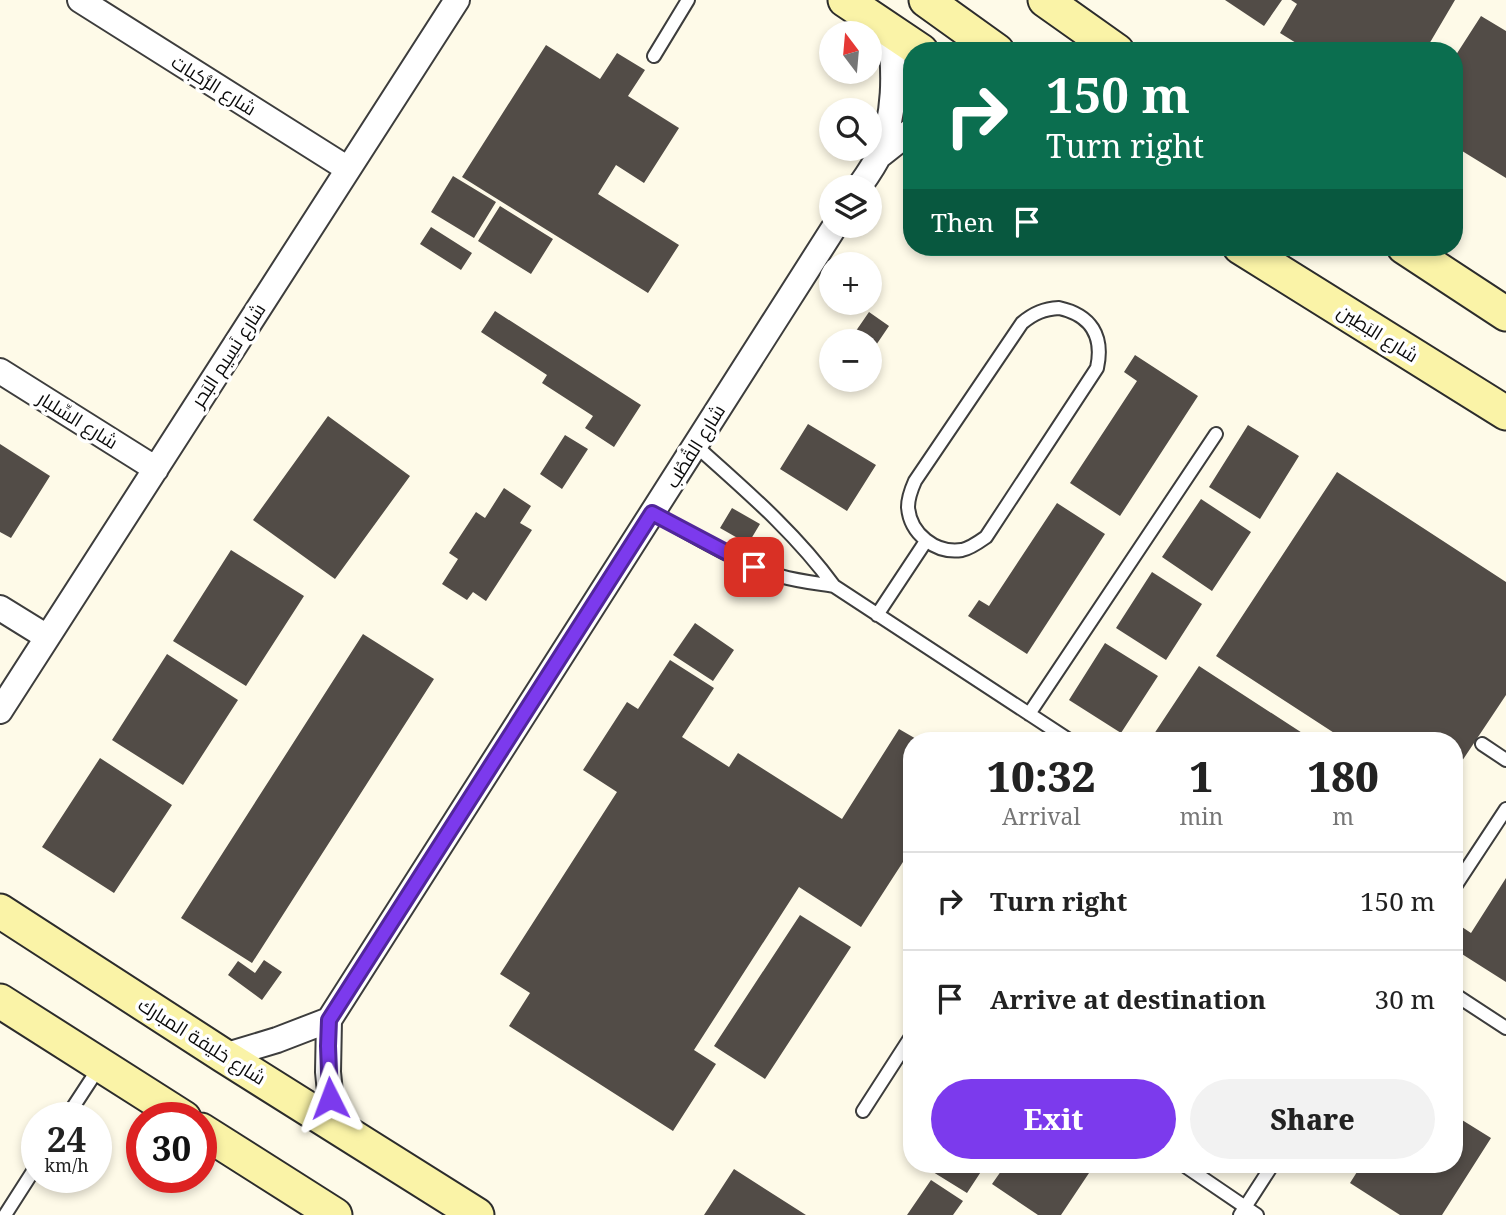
<!DOCTYPE html>
<meta charset="utf-8">
<style>
:root{--surface:#fff;--page:#f2f2f2;--text:#222;--muted:#767676;--line:#e0e0e0;--accent:#7c3aed}
body{margin:0;font-family:"Noto Serif",Cairo,serif;background:var(--page);color:var(--text);height:100vh;display:flex;flex-direction:column;font-size:26px;white-space:nowrap}
*{box-sizing:border-box;margin:0}
p{font-size:23px;color:var(--muted)}
.icon{flex:none;width:38px;height:38px;fill:none;stroke:currentColor;stroke-width:2;stroke-linecap:round;stroke-linejoin:round}
.map{position:relative;flex:1;overflow:hidden}
.drawer{position:absolute;left:903px;top:732px;width:560px;height:441px;display:flex;flex-direction:column;background:var(--surface);border-radius:28px;box-shadow:0 4px 10px #0003}
.drawer>*{flex:none}
.banner{position:absolute;left:903px;top:42px;width:560px;height:214px;border-radius:28px;box-shadow:0 4px 10px #0003;background:#0b6e4f;color:#fff;overflow:hidden}
.needle{width:46px;rotate:344deg}
.tools{position:absolute;left:819px;top:21px;display:grid;gap:14px}
.tools a{display:grid;place-items:center;width:63px;height:63px;border-radius:50%;background:var(--surface);box-shadow:0 4px 10px #0003;font-size:35px}
.speed{position:absolute;left:21px;top:1102px;display:flex;gap:14px;font-size:35px;font-weight:700;text-align:center}
.speed>*{display:grid;place-content:center;width:91px;height:91px;border-radius:50%;background:var(--surface);box-shadow:0 4px 10px #0003;line-height:1}
.speed small{font-size:18px;font-weight:400}
.speed .limit{border:10px solid #d22;background:#fff;color:#111}
.pin{position:absolute;display:grid;place-items:center;width:60px;height:60px;color:#fff;margin:-30px;border-radius:14px;box-shadow:0 4px 10px #0006}
.me{position:absolute;width:77px;margin:-38px;rotate:357deg;stroke-linejoin:round;filter:drop-shadow(0 0 5px #0008)}
.turn{display:flex;align-items:center;gap:24px;height:147px;padding:0 28px;font-size:32px}
.turn .icon{width:91px;height:91px;stroke-width:2.5}
.turn b{display:block;font-size:49px;line-height:60px}
.then{display:flex;align-items:center;height:66px;padding:0 28px;background:#0003;gap:14px;font-size:26px}
.eta{display:flex;justify-content:space-evenly;align-items:center;height:119px;text-align:center}
.eta b{font-size:42px;font-weight:800;line-height:49px}
.action{display:flex;gap:14px;margin-top:auto;padding:14px 28px}
.action a{flex:1;height:80px;border-radius:42px;background:var(--accent);color:#fff;font-size:28px;font-weight:800;line-height:80px;text-align:center}
.action a+a{background:var(--page);color:var(--text)}
ul{padding:0;list-style:none}
li{display:flex;align-items:center;gap:21px;height:98px;padding:0 28px;border-top:2px solid var(--line)}
li div{flex:1}
li b{display:block;font-size:26px}
li em{font-style:normal}
.map>svg:first-child{display:block}
.building{fill:#524c47}
.lines{fill:none;stroke-linecap:round;stroke-linejoin:round}
.lane-casing{stroke:#3d3d3d;stroke-width:16}
.street-casing{stroke:#3d3d3d;stroke-width:28}
.secondary-casing{stroke:#2c2c2c;stroke-width:37}
.lane{stroke:#fff;stroke-width:12}
.street{stroke:#fff;stroke-width:24}
.secondary{stroke:#faf3a7;stroke-width:33}
.route-casing{stroke:#51269a;stroke-width:18}
.route{stroke:#7c3aed;stroke-width:12}
.labels{text-anchor:middle;dominant-baseline:central;stroke-width:7;stroke-linejoin:round;paint-order:stroke}
.street-label{font-size:19px;fill:#0a0a0a;stroke:#fff}
</style>
<div class="map">
<svg width="1506" height="1215" viewBox="0 0 1506 1215">
<rect width="100%" height="100%" fill="#fefae8"/>
<path class="building" d="M1225 0H1282L1264 26Z
M1291 0H1455L1425 51H1309L1280 33 1297 4Z
M1481 16 1506 31V178L1454 146V58Z
M546 45 600 79 617 53 645 70 628 96 679 128 644 183 616 165 598 194 679 245 648 293 462 177Z
M453 176 496 202 474 238 431 212Z
M500 206 553 239 531 274 478 241Z
M431 227 472 253 461 270 420 244Z
M495 311 641 405 614 447 585 428 593 416 542 383 547 375 481 332Z
M869 312 889 326 870 354V341H849Z
M1135 355 1198 396 1120 516 1070 483 1137 381 1124 372Z
M328 416 410 476 335 579 253 520Z
M808 424 876 465 847 511 780 469Z
M1248 425 1299 456 1260 519 1209 487Z
M565 435 588 449 562 489 540 474Z
M0 444 50 476 11 538 0 532Z
M1337 472 1506 582V695L1454 773V740H1345L1216 656Z
M504 488 531 506 520 523 532 530 486 601 473 592 467 600 442 584 458 559 449 553 476 512 485 518Z
M1201 499 1251 532 1212 591 1162 557Z
M1057 503 1105 534 1027 654 968 616 979 600 989 606Z
M732 508 760 524 748 544 720 528Z
M231 550 304 596 246 686 173 641Z
M1152 572 1202 604 1166 660 1116 628Z
M695 623 734 650 713 681 673 655Z
M363 634 434 679 252 963 181 918Z
M1105 643 1158 676 1121 733 1069 700Z
M167 654 238 700 183 785 112 740Z
M670 660 714 688 682 737 729 767 738 753 842 819 899 729 918 740H912V848L861 927 799 887 694 1050 716 1064 673 1131 509 1026 530 993 500 974 617 792 583 770 627 702 638 709Z
M1199 666 1313 740H1150Z
M100 758 172 805 114 893 42 847Z
M1506 878V982L1454 949V940L1462 927 1471 933Z
M800 915 851 947 765 1079 714 1046Z
M264 960 282 972 262 1000 228 975 238 961 255 973Z
M1454 1115 1491 1138 1442 1215H1400L1350 1183 1362 1164H1454Z
M938 1164H986L967 1193 933 1172Z
M1006 1164H1095L1061 1215H1038L992 1184Z
M734 1169 806 1215H704Z
M931 1180 963 1201 953 1215H907Z"/>
<g class="lines">
<g class="lane-casing">
<path id="lane" d="M654 56 688 0
M1059 308C1091 315 1104 336 1097 368L986 537C979 542 971 548 962 550 936 554 910 534 908 507 908 498 911 490 915 481L1022 323C1034 313 1044 309 1059 308Z
M695 445C744 489 795 532 834 586L1069 740
M652 513C693 535 735 562 780 576 797 581 815 583 834 586
M877 615 926 541
M1029 714 1216 434
M1482 744 1506 760
M1454 888 1506 809
M1454 994 1506 1028
M863 1111 912 1035
M66 1118 100 1066
M1182 1164 1257 1215
M5 1215 37 1165
M1240 1215 1273 1164"/>
</g>
<g class="street-casing">
<path id="street" d="M80 0 348 169
M879 156 912 130
M859 187C866 177 874 166 879 155 896 115 895 72 890 31
M0 371 156 469
M0 608 47 637
M0 711 457 0
M224 1056 277 1040 329 1020
M333 1123 328 1072 329 1020 835 226"/>
</g>
<g class="secondary-casing">
<path id="secondary" d="M845 0 921 51
M926 0 997 51
M1045 0 1117 51
M1240 247 1506 413
M1404 247 1506 314
M0 911 224 1056 477 1215
M0 1001 184 1118
M201 1130 335 1215"/>
</g>
<use href="#lane" class="lane"/>
<use href="#street" class="street"/>
<use href="#secondary" class="secondary"/>
</g>
<g class="lines">
<g class="route-casing">
<path id="route" d="M330 1098 328 1046 329 1020 652 513 754 567"/>
</g>
<use href="#route" class="route"/>
</g>
<g class="labels">
<g class="street-label">
<text transform="translate(214 85) rotate(32)">شارع الرُّكبات</text>
<text transform="translate(1378 333) rotate(32)">شارع البَطِين</text>
<text transform="translate(228 355) rotate(-57)">شارع نَسِيم البَحر</text>
<text transform="translate(78 420) rotate(32)">شارع السِّلبار</text>
<text transform="translate(695 446) rotate(-58)">شارع القُطُب</text>
<text transform="translate(202 1041) rotate(32)">شارع خليفة المبارك</text>
</g>
</g>
</svg>
<div class="tools">
<a><svg class="needle" viewBox="-14 -14 28 28"><path d="M0-13l5 13h-10z" fill="#e53935"/><path d="M0 13l5-13h-10z" fill="#767676"/></svg></a>
<a><svg class="icon" aria-label="search" viewBox="0 0 24 24"><circle cx="10" cy="10" r="6"/><path d="M15 15l6 6"/></svg></a>
<a><svg class="icon" aria-label="layers" viewBox="0 0 24 24"><path d="M12 4l9 5-9 5-9-5zM3 14l9 5 9-5"/></svg></a>
<a>+</a>
<a>−</a>
</div>
<div class="speed"><div>24<small>km/h</small></div><div class="limit">30</div></div>
<div class="pin" style="left:754px;top:567px;background:#d93025"><svg class="icon" aria-label="arrive" viewBox="0 0 24 24"><path d="M6 21V4h12l-3 4 3 4H6"/></svg></div>
<svg class="me" style="left:330px;top:1098px" viewBox="-20 -20 40 40"><path d="M0-17L14 15 0 8-14 15z" fill="#7c3aed" stroke="#fff" stroke-width="4"/></svg>
<div class="banner">
<div class="turn"><svg class="icon" aria-label="right" viewBox="0 0 24 24"><path d="M7 20v-9h11M14 6l5 5-5 5"/></svg><div><b>150 m</b>Turn right</div></div>
<div class="then">Then<svg class="icon" aria-label="arrive" viewBox="0 0 24 24"><path d="M6 21V4h12l-3 4 3 4H6"/></svg></div>
</div>
<section class="drawer">
<div class="eta">
<div><b>10:32</b><p>Arrival</p></div>
<div><b>1</b><p>min</p></div>
<div><b>180</b><p>m</p></div>
</div>
<ul>
<li><svg class="icon" aria-label="right" viewBox="0 0 24 24"><path d="M7 20v-9h11M14 6l5 5-5 5"/></svg><div><b>Turn right</b></div><em>150 m</em></li>
<li><svg class="icon" aria-label="arrive" viewBox="0 0 24 24"><path d="M6 21V4h12l-3 4 3 4H6"/></svg><div><b>Arrive at destination</b></div><em>30 m</em></li>
</ul>
<div class="action"><a>Exit</a><a>Share</a></div>
</section>
</div>
